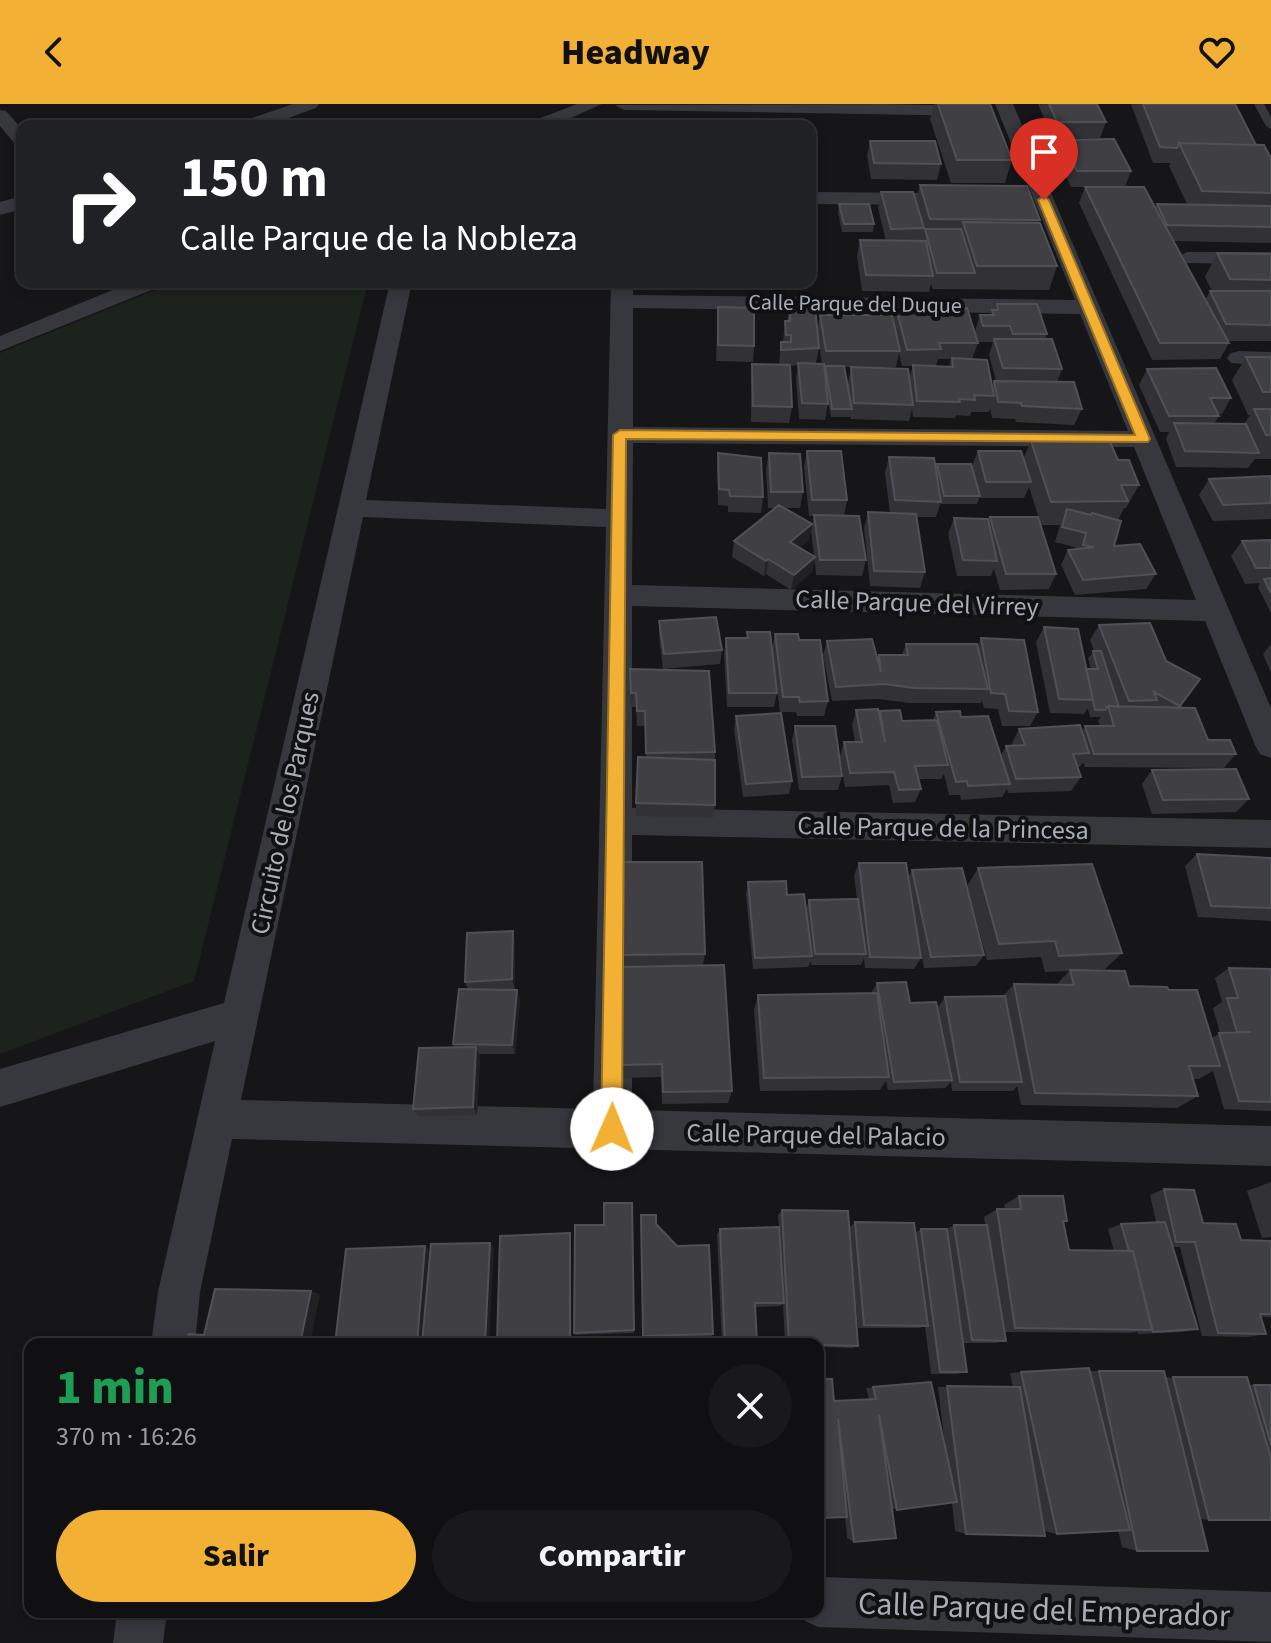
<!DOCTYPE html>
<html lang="es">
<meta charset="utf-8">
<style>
:root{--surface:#101012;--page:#19191b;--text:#f1f3f6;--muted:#9c9d9f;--line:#303032;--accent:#f2b134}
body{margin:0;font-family:"Source Sans 3",sans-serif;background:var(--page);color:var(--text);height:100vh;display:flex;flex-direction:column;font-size:30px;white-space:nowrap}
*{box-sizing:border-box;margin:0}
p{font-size:26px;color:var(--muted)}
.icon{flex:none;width:44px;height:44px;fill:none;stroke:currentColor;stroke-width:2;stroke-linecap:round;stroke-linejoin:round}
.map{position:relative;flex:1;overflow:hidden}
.drawer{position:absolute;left:24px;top:1234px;width:800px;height:280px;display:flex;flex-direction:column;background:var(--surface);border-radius:16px;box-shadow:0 4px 12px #0003,0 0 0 2px var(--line)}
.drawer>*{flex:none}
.banner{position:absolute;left:16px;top:16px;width:800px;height:168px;border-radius:16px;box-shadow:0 4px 12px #0003,0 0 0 2px var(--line);background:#202124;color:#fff;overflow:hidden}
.pin{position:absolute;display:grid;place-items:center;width:68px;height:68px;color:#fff;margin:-82px -34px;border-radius:50% 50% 50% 0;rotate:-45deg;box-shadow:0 0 8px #0007}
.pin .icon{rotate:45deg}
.me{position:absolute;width:88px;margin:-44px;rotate:1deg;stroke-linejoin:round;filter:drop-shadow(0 0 6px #0008)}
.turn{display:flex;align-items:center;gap:28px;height:168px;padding:0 32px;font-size:36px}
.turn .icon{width:104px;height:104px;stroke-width:2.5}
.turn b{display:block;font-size:56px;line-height:68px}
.round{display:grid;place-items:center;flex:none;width:84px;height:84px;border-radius:42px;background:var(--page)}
.summary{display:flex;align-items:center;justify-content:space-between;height:136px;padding:0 32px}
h1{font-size:48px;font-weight:800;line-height:60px;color:#1e9e55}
.action{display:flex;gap:16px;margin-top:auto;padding:16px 32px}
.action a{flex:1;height:92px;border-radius:48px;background:var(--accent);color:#111;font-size:32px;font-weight:800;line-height:92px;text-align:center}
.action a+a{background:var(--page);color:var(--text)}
header{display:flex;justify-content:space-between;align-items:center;height:104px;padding:0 32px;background:var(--accent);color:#111;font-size:36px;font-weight:800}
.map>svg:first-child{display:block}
.green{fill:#1c231d}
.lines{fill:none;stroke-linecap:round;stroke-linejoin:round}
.service{fill:#37383d;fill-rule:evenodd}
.minor{fill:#37383d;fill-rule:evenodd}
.wall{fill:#323236;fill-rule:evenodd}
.shaded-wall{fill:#212124}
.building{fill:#3f3f44;stroke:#4f5156;stroke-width:2}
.route{fill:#f2b134;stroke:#9d7322;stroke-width:2}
.labels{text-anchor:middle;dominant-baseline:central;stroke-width:8;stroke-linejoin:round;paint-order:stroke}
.far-street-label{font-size:22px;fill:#a8adb8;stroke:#111113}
.street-label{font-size:26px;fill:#a8adb8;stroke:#111113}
.near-street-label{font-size:32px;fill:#a8adb8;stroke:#111113}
</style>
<header><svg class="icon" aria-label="back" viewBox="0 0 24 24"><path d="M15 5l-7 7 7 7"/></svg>Headway<svg class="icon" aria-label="heart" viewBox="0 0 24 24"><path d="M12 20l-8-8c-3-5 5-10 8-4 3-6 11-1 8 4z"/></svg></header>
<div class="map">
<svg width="1271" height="1539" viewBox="0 0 1271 1539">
<rect width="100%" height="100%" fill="#161618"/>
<path class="green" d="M175 178H368L194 877 0 950V249Z"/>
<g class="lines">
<path class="service" d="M1254 0H1264L1271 13V25L1266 22Z"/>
<path class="minor" d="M293 0H319L316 4 266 22H239L241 18Z
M577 0H602L553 22H528L530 18Z
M887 0 979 2 988 7 979 12 624 6 615 1Z
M995 0H1013L1271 604V654L1260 650 1255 641 1205 517 632 502V704L1271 716V744L632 731V1006L1271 1022V1062L232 1035 200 1188 195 1240H151L158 1188 215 937 0 1003V965L224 899 390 178H412L366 396 606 405 611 178H633V191L1075 196ZM633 204 1080 210 1128 327 633 323ZM633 339 1134 343 1196 496 632 481ZM363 413 606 423 593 1005 241 996Z
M0 6 6 7 22 25V42L15 40 0 22Z
M810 88 926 89 936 95 926 101 810 100Z
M22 92V105L0 111V98Z
M1187 148H1271V160L1179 159 1176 154Z
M132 178H162L159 183 0 247V232Z
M1239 247 1271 248V262L1231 259 1227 254 1231 249Z
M818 1473 1271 1488V1538L818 1523 801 1515 798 1508H818Z
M117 1508H167L163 1539H113Z"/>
</g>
<path class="wall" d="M934 0H990L1012 56 1005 79H951L930 15Z
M1038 0H1097L1106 18 1100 34H1052Z
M1131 0H1235L1256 41 1271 54V139L1173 137 1205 196 1210 187H1212L1205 173 1217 149 1271 150V237H1227L1229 239 1220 255 1152 256 1079 99 1085 83 1155 104 1157 100H1187L1169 62 1171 59H1153Z
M1061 36 1131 67 1125 83H1071L1056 51Z
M870 37 941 60 937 76 871 75 867 52Z
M920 81 1040 116 1039 119 1057 162 1049 186 933 185 931 180 929 188 862 187 857 152 860 136 886 137 878 104 881 88 916 99Z
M839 100 874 120 873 128H842L838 108Z
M997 200 1047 230 1045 235 1062 265 1057 278 1082 305 1074 321 1016 318 1015 315 992 314 990 304 989 308H971L970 312 956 311 955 314 913 313 912 305 909 317 851 315 850 311V313H831L828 298 825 316 799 315 796 275 798 261 790 262 792 303 789 319 751 318V276L752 260 779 261 781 238H783L785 217H787L790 201 819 244 816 259 822 260 817 227 820 211 893 217 896 204 978 239 972 255 992 282 994 277H996L989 251 993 238H978L975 227 980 211H990L992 206H995ZM899 249 902 262H913L909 274 861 263H896ZM938 255H951L949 263 936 262ZM844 263H851L848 279V287Z
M718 203 754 242 753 258 716 257Z
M1246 253H1271V355H1255L1248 364 1176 363 1166 335 1169 328H1160L1139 281 1147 265 1231 294 1222 310H1218L1219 312 1214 320H1244L1250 311H1248L1232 276Z
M1031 337 1118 356 1139 381 1126 404H1124L1118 416 1114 442 1156 470 1146 485 1075 491 1061 461 1068 446 1078 444 1055 438 1060 421H1041L1029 383 1024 394H980V392L977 400H942L941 398 936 413H916L925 468 920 484 870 482 864 424 868 408 890 409 885 369 889 353 936 364 937 360 972 362 978 347 1023 355Z
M807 347 847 396 844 412 866 456 862 472 816 471 815 456 812 468 791 486 766 470 764 472 732 453 734 437 776 404H768L766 365 769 349 803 388 800 404H784L809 436 799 444 814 452 811 427 814 412H809L804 363Z
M718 349 763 393 761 409 728 408V402L718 401 717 365Z
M1271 372V415L1213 417 1199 391 1209 375Z
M990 413 1056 470 1049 485 1000 486 994 465 991 472H957L948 430 954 414 988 416Z
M1271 436V509L1258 483 1260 479 1245 480 1231 452 1242 437Z
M659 517 722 546 720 560 663 565 659 532Z
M1099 521 1200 575 1179 604 1208 636 1236 650 1224 664 1085 663 1083 658 1080 663H1077L1081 673 1071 687 1008 689 1007 685 1002 693 961 696 960 691H949L944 670 941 675H918L921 685 915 698 893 699 889 681 845 683 840 652 844 638H855L852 621 856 606 879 610 880 607 902 617 933 616 936 608 961 613 1001 651 1006 642H1013L1012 639 1019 625 1082 627 1085 622H1100L1098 617 1101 613H1090L1088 604 1084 610 1050 609 1036 538 1044 523 1086 565H1091L1088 554 1094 547 1090 536Z
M747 528 777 589 774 603H727L724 549 726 534H747Z
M775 530 799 536 828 597 824 612H797L796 608H780L772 545Z
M981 534 1038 608 1030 622H1002L998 605 984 604 982 596 981 599H909L879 595 832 597 823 551 827 537 878 556 879 551H902L906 540 978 541Z
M1271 540V569L1263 550Z
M630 565 715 648V701L713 714 636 712V699L646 653 645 622H637L636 603H631Z
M736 612 792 677 789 690 743 693 734 626Z
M795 622 842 672 838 686H799L792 636Z
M1152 666 1249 695 1236 708 1152 710 1142 680Z
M1197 750 1271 754V817L1198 813 1185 762Z
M624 758 705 850 703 861 623 862Z
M859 759 909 772 912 766 984 851 976 862 924 864 918 833 921 854 914 865 865 864 864 854 861 861H811V857L808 863 753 865 746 790 748 778 787 791 806 805 809 796 857 795 854 771Z
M978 764 1122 849 1105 865 1082 866 1129 882 1169 886 1212 934 1220 929 1213 904 1222 898 1215 874 1229 864 1271 865V1007L1224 1005 1213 967 1199 975H1193L1198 992 1177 1004 1021 1001 1017 982 1013 987H952L951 978 945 984 888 986 886 977 880 986 760 987 754 906 758 891 871 889 877 879 910 899 938 903 945 893 1003 892 1014 880 1056 881 1069 867 1045 868 1041 853 987 856 967 782Z
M515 838V886L520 896 515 950H479L480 952 477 1011 419 1012 413 1005 454 943 453 940 468 885 465 878Z
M621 863 732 987 728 999 662 1000 661 973 622 974Z
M1271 1078V1133L1262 1134 1247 1087Z
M1164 1085 1203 1119 1241 1136 1271 1137V1213H1261L1266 1230 1248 1233 1202 1232 1180 1143H1173L1198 1225 1182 1228 1138 1230 1137 1228 1131 1229 1004 1228 1006 1237 995 1239H963L967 1268 957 1270H931L925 1222 919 1224H858L850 1131 858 1242 852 1244 818 1243V1240H785L783 1200 780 1202 755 1203 757 1240H722L717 1130 720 1125 779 1123 778 1111 782 1106 849 1124 855 1118 916 1128 921 1125H947L954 1121H985L984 1113 997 1105H1005L1004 1101 1019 1092 1067 1117 1063 1119 1069 1146 1114 1147 1108 1125 1121 1120 1156 1118 1150 1091Z
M632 1099 634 1229 575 1231 574 1229 604 1121Z
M641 1111 656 1120 713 1230 711 1233 643 1234Z
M1099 1267 1250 1281H1271V1416H1209L1201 1415 1137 1447 1122 1443 1118 1426 1057 1430 1044 1427 1042 1414 966 1430 955 1427 952 1399 897 1406 892 1404 854 1438 847 1434 834 1297 869 1295 866 1284 931 1278 945 1342 938 1283H1013L1010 1269 1021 1268Z"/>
<path class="shaded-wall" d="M812 420 809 436 787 454 790 438Z
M815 453 812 468 791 486 794 471Z
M768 455 766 470 764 472 766 457Z
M513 827 515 838V886L512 875Z
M517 886 520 896 515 950 512 941Z
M476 943 480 952 477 1011 473 1003Z
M570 1129 571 1134 572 1240H570Z
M490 1139 494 1144 489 1240H485Z
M425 1142 431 1147 423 1240H417Z
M311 1187 320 1190 310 1240H300Z"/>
<path class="building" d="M938 0H990L1012 56H957Z
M1049 0H1097L1106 18H1057Z
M1143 0H1235L1256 41 1179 39 1177 44 1160 43Z
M1114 35 1131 67H1077L1061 36Z
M870 37H935L941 60 874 59Z
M1179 39 1264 41 1271 54V89L1202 87Z
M920 81 1027 82 1040 116 930 115Z
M1085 83H1144L1229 239H1160Z
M881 88H913L924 124 891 125Z
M839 100H869L874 120H844Z
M1157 100 1271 102V123L1167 121Z
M963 118 1040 119 1057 162H977Z
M925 125H961L975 169H937Z
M860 136 926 137 933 172 866 171Z
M1217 149 1271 150V176L1230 175Z
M1210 187H1271V221L1226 220Z
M997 200H1037L1047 230H1013L1010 222H983L980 211H994L992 206H998Z
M790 201 815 202 819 244 781 246V238H791V231H786L785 217H790Z
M718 203 754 204V242L718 241Z
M896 204H967L978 239H939L941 245 907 246Z
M820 211H892L900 247H826Z
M994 235H1052L1062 265 1003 264Z
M1246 253H1271V288H1263Z
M952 254 987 256 994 292 974 291 975 296 959 295 960 298 917 297 913 261 953 263Z
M798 259 824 260 828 300 802 299Z
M752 260 790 261 792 303 753 302Z
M825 262H844L852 305H832Z
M851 263 908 265 913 301 854 299Z
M1216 264 1231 294H1210L1219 312H1169L1147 265Z
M994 277 1074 278 1082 305 1022 302 1021 299 998 298Z
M1254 305H1271V331H1266Z
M1174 319 1246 320 1259 349 1185 347Z
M1031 337 1110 338 1118 356H1129L1139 381H1121L1128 397 1051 398Z
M807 347H841L847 396H812Z
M978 347H1021L1031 378H986Z
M718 349 761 354 763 393 730 392 729 386 719 385Z
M769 349 800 350 803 388H771Z
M889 353 934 354 941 398 895 396Z
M937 360H971L980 392H944Z
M1271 372V399L1223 401 1209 375Z
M779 401 812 420 790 438 815 453 794 471 768 455 766 457 734 437Z
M1067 405 1091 411 1092 409 1121 417 1114 442 1140 440 1156 470 1083 476 1068 446 1094 443 1083 441 1086 429 1062 423Z
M868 408 916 410 925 468 874 467Z
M814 411 859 412 866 456H820Z
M990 413H1038L1056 470H1006Z
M954 414 988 415 997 457 963 456Z
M1271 436V464H1256L1242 437Z
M1271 474V489L1264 475Z
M716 513 722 546 664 550 659 517Z
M1150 519 1166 557 1200 575 1180 602 1154 588 1157 596 1129 597 1099 521Z
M1044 523 1078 525 1093 596 1059 595Z
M747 528H770L777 589H729L726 534H748Z
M775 530H798L799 536H820L828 597 800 598 799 593H783Z
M981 534 1024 536 1038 608 1009 607 1005 590 991 589Z
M872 535 881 568 879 551H908L906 540H977L988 585 914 584 884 580 836 583 827 537Z
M1093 547H1101L1119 603 1108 602 1105 606H1095L1086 565H1098Z
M630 565 709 567 715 648 646 649 645 607H637L636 589H631Z
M1108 602 1195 604 1208 636H1230L1236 650H1094L1085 622H1114Z
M878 605 885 638 880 607 900 606 902 617 937 616 948 661 915 662 921 685 899 686 894 668 850 669 844 638H862L856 606Z
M960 607 961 613 988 612 1010 680 968 682 967 677 956 678 936 608Z
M781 609 792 677 746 680 736 612Z
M1080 621 1089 649 1073 650 1081 673 1016 675 1006 642 1025 641 1019 625Z
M795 622H835L842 672 802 673Z
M638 653 715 656V701L636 699Z
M1236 665 1249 695 1163 696 1152 666Z
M1197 750 1271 754V804L1211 802Z
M624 758H702L705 850 623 851Z
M859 759H906L921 854 870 853Z
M1092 760 1122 849 1059 852 1055 837 999 840 978 764Z
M962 764 984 851 931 853 912 766Z
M786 777 787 791 804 790 812 852 755 854 748 778Z
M858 795 866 850H815L809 796Z
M513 827 512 875 465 878 467 829Z
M724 861 732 987 663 988 662 960 622 961 621 863Z
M1229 864 1271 865V998L1239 997 1219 929 1251 928H1237L1227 894H1238Z
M1070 866 1125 867 1129 882 1167 883 1169 886H1197L1220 962H1189L1198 992 1035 989 1014 880 1074 881Z
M906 878 910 899 936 898 952 976 894 978 877 879Z
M459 885 517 886 512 941 453 940Z
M877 889 889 973 764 974 758 891Z
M1005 892 1022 978H960L945 893Z
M476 943 473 1003 413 1005 419 944Z
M1164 1085 1194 1086 1203 1119 1236 1120 1241 1136 1271 1137V1210H1260L1266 1230 1218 1229 1195 1138H1176Z
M1019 1092H1063L1067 1117H1063L1069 1146 1133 1147 1152 1226 1015 1224 997 1105H1021Z
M604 1099H632L634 1226 574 1229 575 1121H604Z
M782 1106 848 1107 858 1242 789 1240Z
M641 1111H656V1120L677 1142 709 1141 713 1230 643 1232Z
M855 1118 914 1119 928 1222 864 1221Z
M1165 1118 1198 1225 1153 1228 1133 1147H1129L1121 1120Z
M954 1121H987L1006 1237 972 1236Z
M779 1123 784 1199H755L757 1240H725L720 1125Z
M921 1125H947L967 1268H940Z
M570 1129V1240H497L500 1132Z
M490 1139 485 1240H422L431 1140Z
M425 1142 417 1240H335L346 1145Z
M215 1185 311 1187 300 1240H187L189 1230 204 1231Z
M1089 1264 1130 1426 1057 1430 1021 1268Z
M1099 1267H1164L1208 1447H1137Z
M1173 1273H1247L1271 1354V1416H1209Z
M818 1275H832L834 1297 876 1295 873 1283 931 1278 957 1398 897 1406 879 1311 896 1434 854 1438 838 1315 847 1413 818 1414Z
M1254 1281H1271V1341Z
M947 1282 1020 1283 1045 1432 966 1430Z"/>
<path class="route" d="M1044 92 1049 96 1150 335 1148 338 626 335 622 1025 619 1033 612 1036 604 1033 601 1025 613 331 620 326 1135 331 1038 96Z"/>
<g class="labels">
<g class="far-street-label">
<text transform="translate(855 200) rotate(1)">Calle Parque del Duque</text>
</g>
<g class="street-label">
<text transform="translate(917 499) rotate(2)">Calle Parque del Virrey</text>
<text transform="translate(285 709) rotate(-78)">Circuito de los Parques</text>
<text transform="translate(943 724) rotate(1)">Calle Parque de la Princesa</text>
<text transform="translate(816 1031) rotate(1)">Calle Parque del Palacio</text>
</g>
<g class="near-street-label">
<text transform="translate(1044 1506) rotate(2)">Calle Parque del Emperador</text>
</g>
</g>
</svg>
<div class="pin" style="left:1044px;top:96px;background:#d93025"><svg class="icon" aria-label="arrive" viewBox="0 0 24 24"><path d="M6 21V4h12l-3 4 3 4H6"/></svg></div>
<svg class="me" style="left:612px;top:1025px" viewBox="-20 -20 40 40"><circle r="19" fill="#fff"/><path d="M0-13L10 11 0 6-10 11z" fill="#f2b134"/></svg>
<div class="banner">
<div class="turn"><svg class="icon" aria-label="right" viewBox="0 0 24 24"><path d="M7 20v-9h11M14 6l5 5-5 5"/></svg><div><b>150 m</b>Calle Parque de la Nobleza</div></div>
</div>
<section class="drawer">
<div class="summary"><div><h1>1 min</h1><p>370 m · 16:26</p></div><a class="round"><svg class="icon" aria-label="close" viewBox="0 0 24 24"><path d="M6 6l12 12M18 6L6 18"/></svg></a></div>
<div class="action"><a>Salir</a><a>Compartir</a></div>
</section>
</div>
